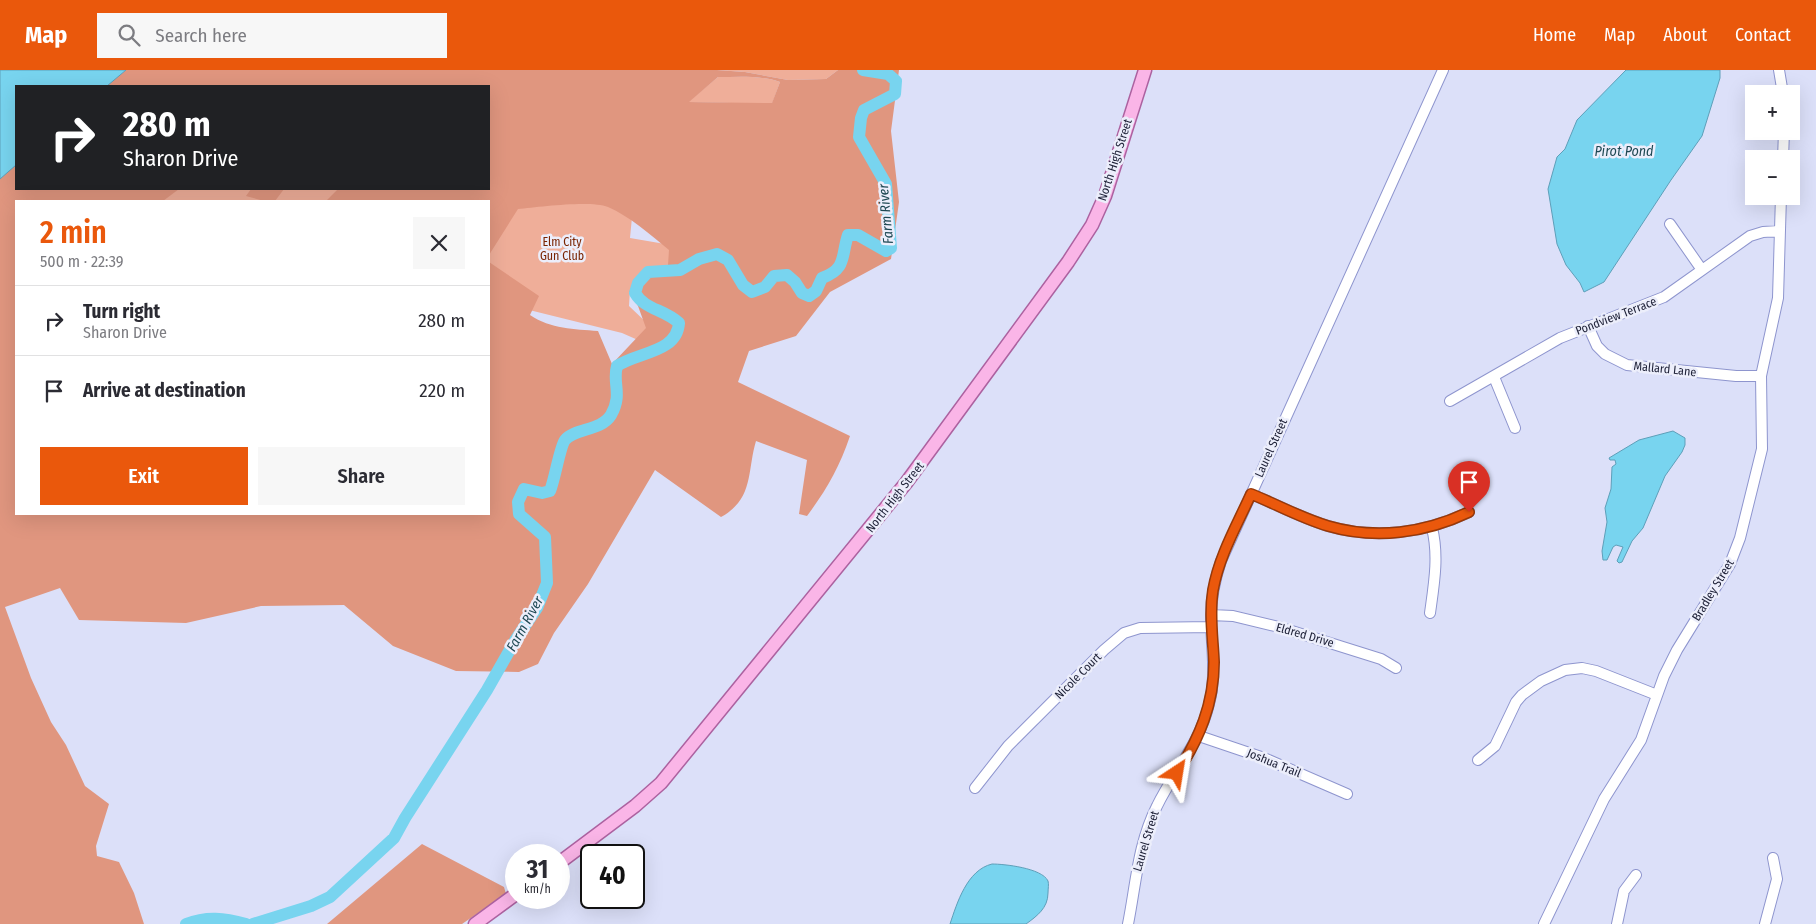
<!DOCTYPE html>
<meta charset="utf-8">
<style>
:root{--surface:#fff;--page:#f7f7f7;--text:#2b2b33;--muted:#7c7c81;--line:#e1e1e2;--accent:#ea580c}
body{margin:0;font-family:"Fira Sans Condensed",sans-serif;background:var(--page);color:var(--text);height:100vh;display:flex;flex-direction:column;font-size:19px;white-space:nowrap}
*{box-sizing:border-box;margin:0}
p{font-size:16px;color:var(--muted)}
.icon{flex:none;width:28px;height:28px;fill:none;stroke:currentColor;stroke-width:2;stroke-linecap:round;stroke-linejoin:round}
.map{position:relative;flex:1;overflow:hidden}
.side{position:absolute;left:15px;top:130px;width:475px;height:315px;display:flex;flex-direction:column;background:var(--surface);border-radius:0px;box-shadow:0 5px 20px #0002}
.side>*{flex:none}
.guide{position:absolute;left:15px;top:15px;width:475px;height:105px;border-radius:0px;box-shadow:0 5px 20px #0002;background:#202124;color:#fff;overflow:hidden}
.controls{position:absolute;left:1745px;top:15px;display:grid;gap:10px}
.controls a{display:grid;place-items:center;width:55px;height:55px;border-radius:0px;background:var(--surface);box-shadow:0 5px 20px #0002;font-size:25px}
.speed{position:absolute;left:505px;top:774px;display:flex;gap:10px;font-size:25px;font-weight:700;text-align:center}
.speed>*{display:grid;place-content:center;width:65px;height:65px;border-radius:50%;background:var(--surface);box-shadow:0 5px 20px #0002;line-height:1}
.speed small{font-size:12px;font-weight:400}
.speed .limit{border:2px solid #111;border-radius:8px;background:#fff;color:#111}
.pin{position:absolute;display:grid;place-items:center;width:42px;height:42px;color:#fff;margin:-51px -21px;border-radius:50% 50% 50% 0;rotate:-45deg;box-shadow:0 0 5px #0007}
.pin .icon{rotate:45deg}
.me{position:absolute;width:55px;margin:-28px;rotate:33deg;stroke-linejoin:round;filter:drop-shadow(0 0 4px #0008)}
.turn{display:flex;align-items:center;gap:18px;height:105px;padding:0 25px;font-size:22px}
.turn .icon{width:65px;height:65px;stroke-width:2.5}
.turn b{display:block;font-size:35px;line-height:42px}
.round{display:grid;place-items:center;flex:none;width:52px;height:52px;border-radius:0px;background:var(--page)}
.overview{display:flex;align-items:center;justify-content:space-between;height:85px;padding:0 25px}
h1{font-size:30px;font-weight:600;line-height:38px;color:var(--accent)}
.action{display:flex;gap:10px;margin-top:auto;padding:10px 25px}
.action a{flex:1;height:58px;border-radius:0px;background:var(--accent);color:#fff;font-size:20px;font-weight:600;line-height:58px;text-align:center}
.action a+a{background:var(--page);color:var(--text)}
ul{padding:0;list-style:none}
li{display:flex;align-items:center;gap:15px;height:70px;padding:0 25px;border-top:1px solid var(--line)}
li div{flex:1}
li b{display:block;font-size:19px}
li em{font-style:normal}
header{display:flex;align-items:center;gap:30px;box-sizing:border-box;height:70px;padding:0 25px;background:var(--accent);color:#fff}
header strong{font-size:24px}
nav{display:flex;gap:28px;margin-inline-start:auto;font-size:18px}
.search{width:350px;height:45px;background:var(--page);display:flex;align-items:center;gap:12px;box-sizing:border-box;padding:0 18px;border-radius:0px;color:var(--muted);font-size:19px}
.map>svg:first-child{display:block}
.green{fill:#efae99;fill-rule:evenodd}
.forest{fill:#e0967f;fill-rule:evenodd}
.water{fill:#78d4ef;stroke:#5e9fb9}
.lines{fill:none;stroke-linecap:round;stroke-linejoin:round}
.river{stroke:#78d4ef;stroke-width:12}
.minor-casing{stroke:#8e95ce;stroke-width:12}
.major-casing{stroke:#ac62a0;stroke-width:15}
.minor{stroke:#fff;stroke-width:10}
.major{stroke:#fab5e7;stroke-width:12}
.route-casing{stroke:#983908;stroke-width:12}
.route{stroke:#ea580c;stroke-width:9}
.labels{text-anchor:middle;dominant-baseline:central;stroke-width:5;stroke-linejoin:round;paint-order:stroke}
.street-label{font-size:12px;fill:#21243a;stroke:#eceefb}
.park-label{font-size:12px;fill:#792301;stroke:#eceefb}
.water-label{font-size:14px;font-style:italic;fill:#1e4853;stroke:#eceefb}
</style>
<header>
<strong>Map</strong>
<div class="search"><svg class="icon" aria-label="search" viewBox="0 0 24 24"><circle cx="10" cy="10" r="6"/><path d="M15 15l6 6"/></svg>Search here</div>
<nav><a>Home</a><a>Map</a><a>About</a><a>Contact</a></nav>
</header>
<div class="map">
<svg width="1816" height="854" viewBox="0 0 1816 854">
<rect width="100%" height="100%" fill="#dce0f9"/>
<path class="green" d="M0 0H586L635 116 630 168 700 180 630 220 629 236 649 255 647 274 622 263 489 230V131H16V444L0 491ZM16 16H489V119H16Z
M717 0H838L826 9 788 10 745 2Z
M718 7C739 7 760 5 780 12L772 34 688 32Z"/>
<path class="forest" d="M126 0H717L745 2 788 10 826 9 838 0H899L891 61 899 132 891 189 830 222 796 266 749 281 738 312 850 366C839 398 827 419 807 446L799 444 807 390 756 371C747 401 754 429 721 447L655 400 588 514 554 563 538 594 519 602 456 601 393 576 344 535 261 536 186 553 79 550 60 518 5 537 31 608 51 652 66 675 85 716 109 734 96 776 97 786 119 792 134 823 144 854H0V109L16 95V119H179L163 131H16V444H489V192L539 226 530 245C551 259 574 259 598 261L612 294 646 258 638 236 629 222C639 202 645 197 668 195L669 180C651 165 629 146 608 137 590 130 539 137 518 139L489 185V131H326L338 119H489V16H107ZM718 7C739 7 760 5 780 12L772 33 689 32Z
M251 119H284L275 131H264L246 126Z
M422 774 504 817 506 824 462 854H327Z"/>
<path class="water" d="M0 0H126L107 16H16V95L0 109Z
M1626 0H1720V8L1702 66 1671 110 1604 212 1584 222 1580 213 1566 195 1557 174 1548 119 1557 87 1565 79 1577 50Z
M1673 361 1685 368V375L1682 382 1665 406 1643 458 1632 471 1622 492 1619 493 1617 491 1623 477 1616 475 1613 477 1607 490H1603L1602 481 1607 452 1605 438 1611 419 1612 397 1616 394 1615 390H1610L1609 388 1639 370Z
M992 794C1004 794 1042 798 1048 811 1049 814 1048 819 1048 823 1048 838 1037 846 1026 854H950C957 833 967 800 992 794Z"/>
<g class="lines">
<path class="river" d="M186 854C207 846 224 848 246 854
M253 854 311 836 330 827 394 768 405 748 487 620 516 569 537 538 547 513 545 467 519 444 518 432 524 419 542 423 550 421C555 409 560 376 565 370 575 358 601 361 611 345 623 324 612 313 617 296 637 282 677 283 679 253 664 239 645 240 635 223L638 213 648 202 680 200 699 189 717 184 728 190 743 215 752 222 765 217 774 206 787 205 795 212 802 223 809 226 816 221 822 208C847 199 841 186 848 165H858L886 181 891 178 886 114 859 67 861 48 864 40 895 24 896 11 888 4 863 0"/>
<g class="minor-casing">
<path id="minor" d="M1779 0 1783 24
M1783 89 1784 61
M1670 154 1702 200
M1588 256 1597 276 1605 284 1627 295 1736 306H1761
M1494 307 1515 358
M1450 331 1560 268 1664 227 1750 166 1763 162 1779 161
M1251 424C1276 434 1301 448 1328 456 1376 470 1425 463 1469 442
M1430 543C1434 514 1439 486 1432 458
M1211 545 1233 546 1279 557 1381 589 1396 598
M1199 666 1264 688 1347 724
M1478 690 1495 676 1516 632 1522 625 1541 611 1565 600 1582 598 1596 601 1657 625
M975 718 1008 676 1104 580 1124 563 1140 558 1211 557
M1128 854C1136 814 1138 773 1157 736 1174 701 1200 673 1209 634 1217 605 1211 576 1211 547 1211 527 1215 509 1221 491L1443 0
M1544 854 1604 729 1641 670 1664 606 1677 580 1730 494 1740 468 1762 379 1761 306 1778 228 1781 126
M1617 854 1624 821 1636 805
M1765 854 1777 809 1773 788"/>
</g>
<g class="major-casing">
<path id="major" d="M559 793 635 736 661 713 906 413 1068 192 1092 155 1105 126 1145 0
M475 854 516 824"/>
</g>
<use href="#minor" class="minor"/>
<use href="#major" class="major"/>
</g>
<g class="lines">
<g class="route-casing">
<path id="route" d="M1177 703C1199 669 1214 634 1214 592 1213 568 1209 544 1213 520 1219 486 1237 455 1251 424 1276 434 1301 448 1328 456 1376 470 1425 463 1469 442"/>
</g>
<use href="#route" class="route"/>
</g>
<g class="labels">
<g class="street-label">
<text transform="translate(1115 90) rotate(-72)">North High Street</text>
<text transform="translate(1616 246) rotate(-21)">Pondview Terrace</text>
<text transform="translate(1665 299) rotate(6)">Mallard Lane</text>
<text transform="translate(1271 378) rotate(-66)">Laurel Street</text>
<text transform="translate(895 427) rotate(-52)">North High Street</text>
<text transform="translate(1713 520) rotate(-59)">Bradley Street</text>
<text transform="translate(1305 565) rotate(16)">Eldred Drive</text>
<text transform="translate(1078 606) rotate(-45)">Nicole Court</text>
<text transform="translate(1274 693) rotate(22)">Joshua Trail</text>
<text transform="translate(1146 771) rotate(-73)">Laurel Street</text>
</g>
<g class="park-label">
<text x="562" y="172">Elm City<tspan x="562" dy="14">Gun Club</tspan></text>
</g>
<g class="water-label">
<text x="1624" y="81">Pirot Pond</text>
<text transform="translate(886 144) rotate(-95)">Farm River</text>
<text transform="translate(525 554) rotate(-61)">Farm River</text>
</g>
</g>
</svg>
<div class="controls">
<a>+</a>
<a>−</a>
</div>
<div class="speed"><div>31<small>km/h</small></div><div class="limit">40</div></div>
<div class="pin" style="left:1469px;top:442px;background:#d93025"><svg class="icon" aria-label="arrive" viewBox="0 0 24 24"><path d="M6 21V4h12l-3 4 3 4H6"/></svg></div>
<svg class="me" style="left:1177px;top:703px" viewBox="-20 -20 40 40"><path d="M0-17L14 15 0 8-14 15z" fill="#ea580c" stroke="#fff" stroke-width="4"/></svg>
<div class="guide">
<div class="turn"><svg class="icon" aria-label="right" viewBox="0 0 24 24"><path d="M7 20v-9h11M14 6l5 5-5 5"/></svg><div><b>280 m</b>Sharon Drive</div></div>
</div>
<section class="side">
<div class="overview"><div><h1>2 min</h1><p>500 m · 22:39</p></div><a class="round"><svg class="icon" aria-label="close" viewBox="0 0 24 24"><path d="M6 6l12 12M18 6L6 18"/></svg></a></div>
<ul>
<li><svg class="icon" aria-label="right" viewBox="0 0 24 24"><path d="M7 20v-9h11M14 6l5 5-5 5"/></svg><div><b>Turn right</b><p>Sharon Drive</p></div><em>280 m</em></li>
<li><svg class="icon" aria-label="arrive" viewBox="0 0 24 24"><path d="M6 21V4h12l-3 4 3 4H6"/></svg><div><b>Arrive at destination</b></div><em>220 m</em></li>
</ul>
<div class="action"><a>Exit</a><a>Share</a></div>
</section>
</div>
